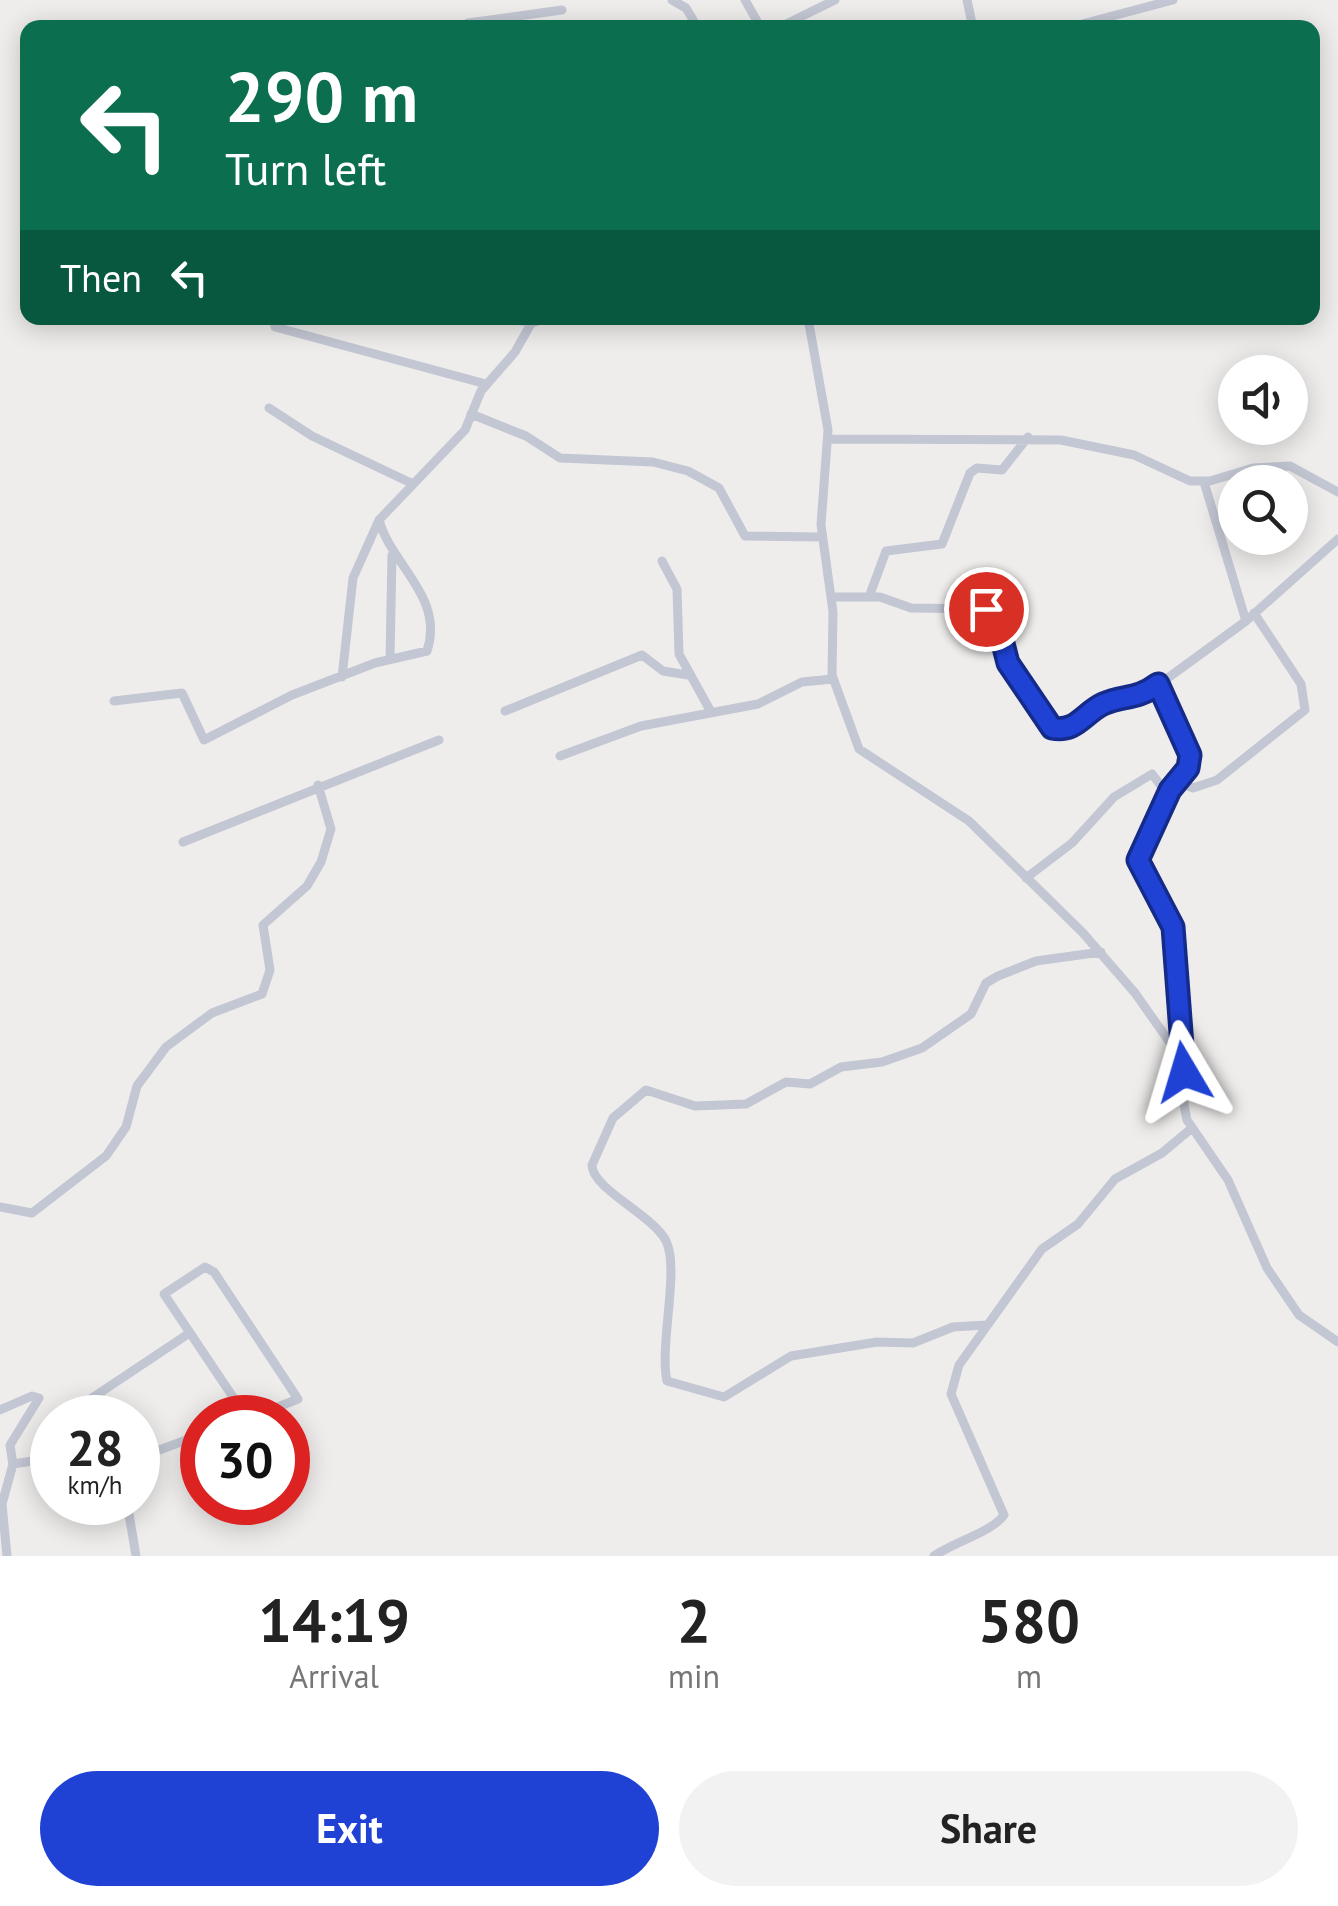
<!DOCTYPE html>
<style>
:root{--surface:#fff;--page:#f2f2f2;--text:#222;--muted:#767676;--accent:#1f42d5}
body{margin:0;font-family:"PT Sans",sans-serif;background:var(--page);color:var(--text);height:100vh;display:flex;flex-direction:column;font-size:38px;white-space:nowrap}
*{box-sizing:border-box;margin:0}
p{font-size:32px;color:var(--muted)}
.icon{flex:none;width:55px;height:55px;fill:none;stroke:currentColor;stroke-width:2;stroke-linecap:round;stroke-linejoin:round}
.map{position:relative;height:1556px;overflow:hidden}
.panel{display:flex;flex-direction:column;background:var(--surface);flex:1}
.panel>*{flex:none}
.top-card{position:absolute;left:20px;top:20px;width:1300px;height:305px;border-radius:20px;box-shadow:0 5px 25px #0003;background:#0b6e4f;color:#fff;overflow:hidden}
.controls{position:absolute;left:1218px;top:355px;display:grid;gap:20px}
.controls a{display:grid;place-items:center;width:90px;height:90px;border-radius:50%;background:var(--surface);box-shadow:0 5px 25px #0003;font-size:50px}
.speed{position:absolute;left:30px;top:1395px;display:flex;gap:20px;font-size:50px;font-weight:700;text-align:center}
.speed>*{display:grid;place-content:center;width:130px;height:130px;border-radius:50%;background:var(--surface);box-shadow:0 5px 25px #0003;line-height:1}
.speed small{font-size:25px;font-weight:400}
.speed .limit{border:15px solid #d22;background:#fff;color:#111}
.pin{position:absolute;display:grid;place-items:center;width:85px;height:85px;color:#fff;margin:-42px;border:5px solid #fff;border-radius:50%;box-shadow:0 2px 10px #0007}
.me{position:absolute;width:110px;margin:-55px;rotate:353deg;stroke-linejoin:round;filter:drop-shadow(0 0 8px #0008)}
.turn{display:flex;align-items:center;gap:35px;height:210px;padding:0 40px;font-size:45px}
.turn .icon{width:130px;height:130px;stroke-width:2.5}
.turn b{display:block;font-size:70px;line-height:85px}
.then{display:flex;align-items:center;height:95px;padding:0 40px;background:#0003;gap:20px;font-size:38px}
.eta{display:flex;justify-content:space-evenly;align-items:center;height:170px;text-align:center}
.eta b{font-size:60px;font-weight:800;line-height:70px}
.action{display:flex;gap:20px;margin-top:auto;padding:20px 40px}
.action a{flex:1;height:115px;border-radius:60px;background:var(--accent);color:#fff;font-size:40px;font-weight:800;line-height:115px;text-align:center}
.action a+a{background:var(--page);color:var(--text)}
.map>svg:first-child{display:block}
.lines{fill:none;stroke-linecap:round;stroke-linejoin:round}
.minor{stroke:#c3c7d3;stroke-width:9}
.route-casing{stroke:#142b8a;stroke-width:25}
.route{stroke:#1f42d5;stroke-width:18}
</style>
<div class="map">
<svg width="1338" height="1556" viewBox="0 0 1338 1556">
<rect width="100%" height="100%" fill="#efedec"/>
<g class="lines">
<path class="minor" d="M672 0 686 8 698 28
M745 0 761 28
M967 0 973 28
M468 23 562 10
M778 28 835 0
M1067 28 1173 0
M274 318 275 327 486 384
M486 318 535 322 543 318
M808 318 828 430 821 525 833 612 832 675 859 749 969 821 1083 933 1135 993 1173 1047 1187 1120 1228 1180 1267 1268 1299 1315 1338 1342
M269 408 312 436 411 483
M471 414 526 436 560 458 653 462 688 471 719 488 745 536 822 537
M828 439 1061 440 1134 455 1190 481H1210L1253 468 1290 466 1338 492
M1204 482 1246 621
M662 561 677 589 679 654 711 712
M831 597H880L911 608 988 609 999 628 1008 663 1057 730C1078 726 1085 715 1101 705 1114 697 1135 699 1150 691L1246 621 1338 539
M869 597 886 551 942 544 970 473 977 468 1002 470 1028 437
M390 659 392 555
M342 677 353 578 379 520 465 430 481 391 515 352 532 322
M1158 685 1190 762 1171 790 1138 860 1173 927 1178 1016 1186 1062 1181 1078
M114 701 182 693 204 740 292 695 375 663 427 651C445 597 391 565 379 520
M505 711 642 655 663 671 688 675
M560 756 641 726 758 704 802 682 833 679
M1176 782 1193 788 1217 780 1305 710 1301 684 1254 613
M183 842 439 740
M1026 878 1072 843 1114 797 1152 774 1168 795
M0 1207 32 1213 106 1156 126 1127 137 1086 166 1047 212 1013 262 994 270 970 263 925 307 886 321 862 331 829 318 785
M986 1325 953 1327 913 1343 877 1342 791 1356 724 1397 667 1381C659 1345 680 1269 666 1241 653 1215 592 1189 592 1165L613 1118 646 1090 695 1106 746 1104 786 1082 810 1084 841 1067 882 1062 922 1048 971 1014 986 983 998 976 1036 961 1101 952
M0 1410 32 1396 39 1398 10 1445 13 1465
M91 1418 86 1402 188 1334
M247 1418 164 1294 205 1267 214 1272 298 1399 250 1418
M138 1458 202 1434
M127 1502 136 1556
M7 1556 2 1504 13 1464 52 1458
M934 1556C954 1542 992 1532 1004 1515L951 1394 959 1365 1042 1249 1078 1224 1115 1179 1162 1153 1192 1128"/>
</g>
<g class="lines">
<g class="route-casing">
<path id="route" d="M986 609 999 628 1008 663 1052 728C1076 733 1084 713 1103 704 1123 695 1137 700 1158 684L1190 755 1188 768 1170 790 1138 860 1173 927 1184 1072"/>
</g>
<use href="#route" class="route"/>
</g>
</svg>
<div class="controls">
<a><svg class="icon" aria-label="sound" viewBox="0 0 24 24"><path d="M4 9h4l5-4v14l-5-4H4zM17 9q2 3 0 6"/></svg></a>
<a><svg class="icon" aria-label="search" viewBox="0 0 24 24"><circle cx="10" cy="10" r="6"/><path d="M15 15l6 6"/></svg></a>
</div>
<div class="speed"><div>28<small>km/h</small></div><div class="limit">30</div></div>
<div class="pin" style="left:986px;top:609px;background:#d93025"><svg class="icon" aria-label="arrive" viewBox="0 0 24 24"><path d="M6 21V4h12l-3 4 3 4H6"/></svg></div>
<svg class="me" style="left:1184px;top:1072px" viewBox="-20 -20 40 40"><path d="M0-17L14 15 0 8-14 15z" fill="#1f42d5" stroke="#fff" stroke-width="4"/></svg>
<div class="top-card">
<div class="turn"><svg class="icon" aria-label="left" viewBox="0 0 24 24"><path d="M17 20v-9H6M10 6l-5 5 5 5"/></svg><div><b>290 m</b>Turn left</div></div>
<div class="then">Then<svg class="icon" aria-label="left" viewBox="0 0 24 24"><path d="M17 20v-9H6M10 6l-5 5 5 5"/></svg></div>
</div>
</div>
<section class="panel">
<div class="eta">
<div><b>14:19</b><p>Arrival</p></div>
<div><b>2</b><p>min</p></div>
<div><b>580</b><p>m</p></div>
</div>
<div class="action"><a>Exit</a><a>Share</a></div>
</section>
